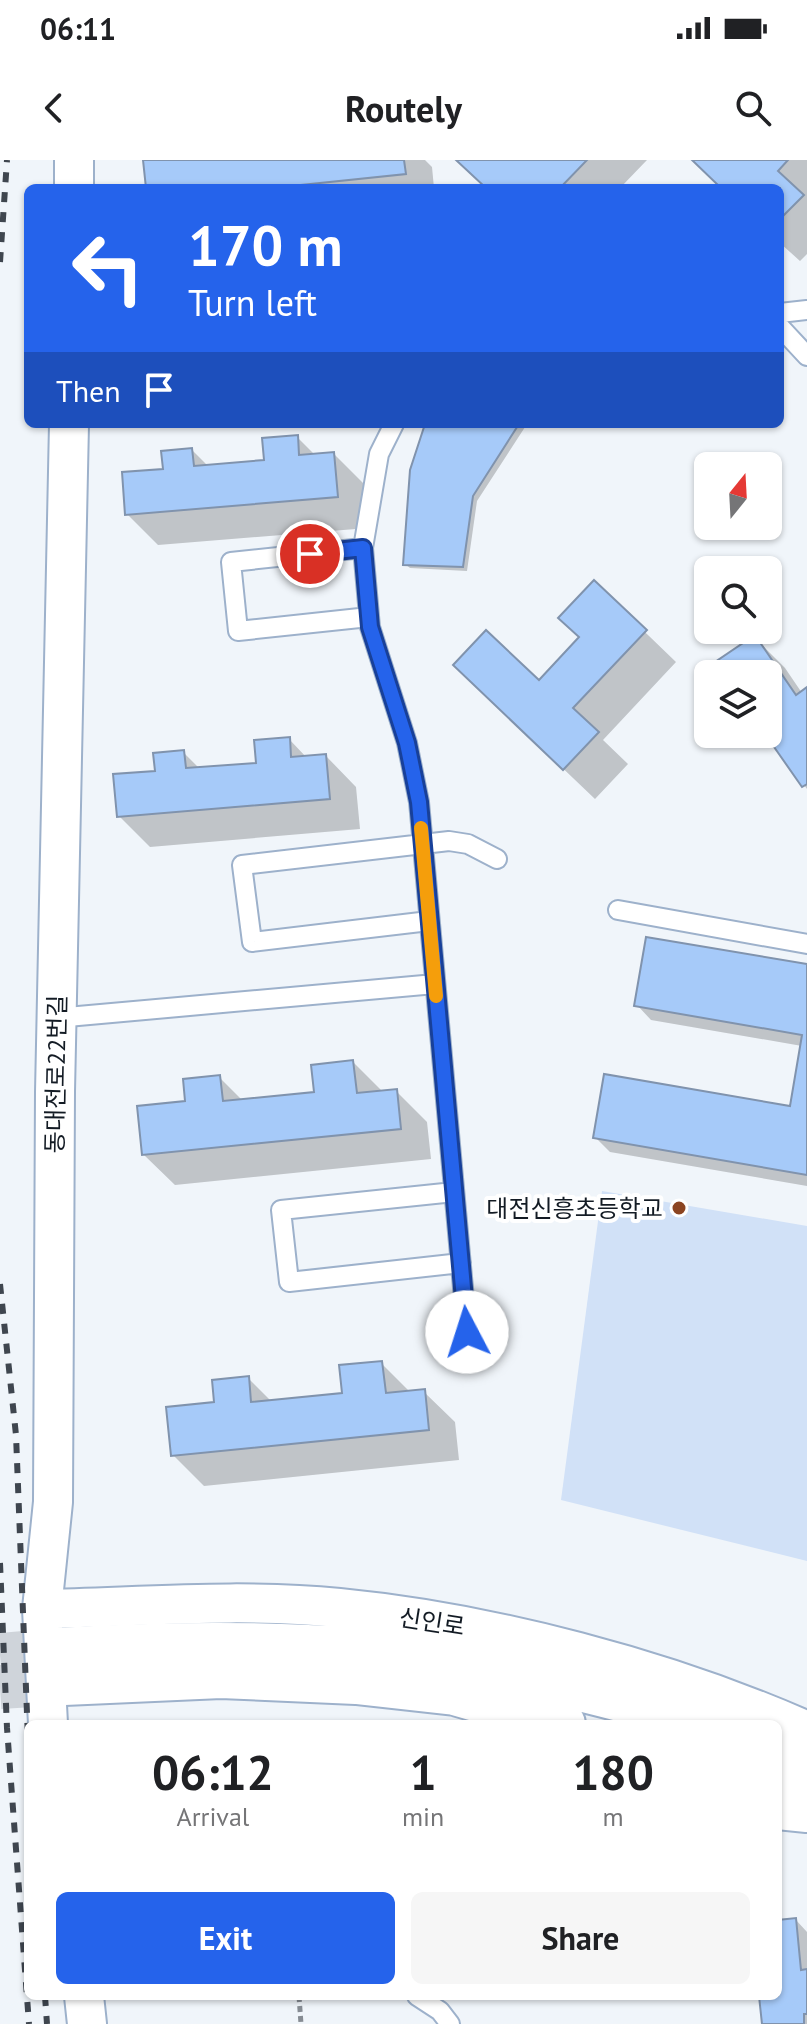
<!DOCTYPE html>
<meta charset="utf-8">
<style>
:root{--surface:#fff;--page:#f6f6f6;--text:#202124;--muted:#757577;--accent:#2563eb}
body{margin:0;font-family:"PT Sans","Noto Sans KR",sans-serif;background:var(--page);color:var(--text);height:100vh;display:flex;flex-direction:column;font-size:30px;white-space:nowrap}
*{box-sizing:border-box;margin:0}
p{font-size:26px;color:var(--muted)}
.icon{flex:none;width:44px;height:44px;fill:none;stroke:currentColor;stroke-width:2;stroke-linecap:round;stroke-linejoin:round}
.map{position:relative;flex:1;overflow:hidden}
.side{position:absolute;left:24px;top:1560px;width:758px;height:280px;display:flex;flex-direction:column;background:var(--surface);border-radius:12px;box-shadow:0 2px 6px #0004}
.side>*{flex:none}
.guide{position:absolute;left:24px;top:24px;width:760px;height:244px;border-radius:12px;box-shadow:0 2px 6px #0004;background:#2563eb;color:#fff;overflow:hidden}
.needle{width:52px;rotate:18deg}
.controls{position:absolute;left:694px;top:292px;display:grid;gap:16px}
.controls a{display:grid;place-items:center;width:88px;height:88px;border-radius:12px;background:var(--surface);box-shadow:0 2px 6px #0004;font-size:40px}
.pin{position:absolute;display:grid;place-items:center;width:68px;height:68px;color:#fff;margin:-34px;border:4px solid #fff;border-radius:50%;box-shadow:0 2px 8px #0007}
.me{position:absolute;width:88px;margin:-44px;rotate:355deg;stroke-linejoin:round;filter:drop-shadow(0 0 6px #0008)}
.turn{display:flex;align-items:center;gap:28px;height:168px;padding:0 32px;font-size:36px}
.turn .icon{width:104px;height:104px;stroke-width:2.5}
.turn b{display:block;font-size:56px;line-height:68px}
.then{display:flex;align-items:center;height:76px;padding:0 32px;background:#0003;gap:16px;font-size:30px}
.eta{display:flex;justify-content:space-evenly;align-items:center;height:136px;text-align:center}
.eta b{font-size:48px;font-weight:600;line-height:56px}
.button{display:flex;gap:16px;margin-top:auto;padding:16px 32px}
.button a{flex:1;height:92px;border-radius:12px;background:var(--accent);color:#fff;font-size:32px;font-weight:600;line-height:92px;text-align:center}
.button a+a{background:var(--page);color:var(--text)}
.status{display:flex;justify-content:space-between;align-items:center;height:56px;padding:0 40px;background:var(--surface);direction:ltr}
.status svg{height:22px;fill:currentColor}
header{display:flex;justify-content:space-between;align-items:center;height:104px;padding:0 32px;background:var(--surface);font-size:36px;font-weight:600}
.map>svg:first-child{display:block}
.green{fill:#d1e1f7}
.shadow{fill:#0003}
.building{fill:#a6caf9;stroke:#8093ad;stroke-width:2}
.lines{fill:none;stroke-linecap:round;stroke-linejoin:round}
.tertiary-tunnel{stroke:#cfd4da;stroke-width:44;stroke-dasharray:44 22;stroke-linecap:butt}
.service-casing{stroke:#9db1cb;stroke-width:22}
.minor-casing{stroke:#9db1cb;stroke-width:42}
.tertiary-casing{stroke:#9db1cb;stroke-width:48}
.path{stroke:#868c93;stroke-width:5;stroke-dasharray:6 4;stroke-linecap:butt}
.service{stroke:#fff;stroke-width:18}
.minor{stroke:#fff;stroke-width:38}
.tertiary{stroke:#fff;stroke-width:44}
.rail{stroke:#3f464f;stroke-width:6;stroke-dasharray:10 10;stroke-linecap:butt}
.route-casing{stroke:#184099;stroke-width:20}
.route{stroke:#2563eb;stroke-width:14}
.slow{stroke:#f59e0b;stroke-width:14}
.poi-dot{fill:#8b4421;stroke:#fff;stroke-width:3}
.labels{text-anchor:middle;dominant-baseline:central;stroke-width:8;stroke-linejoin:round;paint-order:stroke}
.street-label{font-size:24px;fill:#131b24;stroke:#fff}
.poi-label{font-size:24px;fill:#131b24;stroke:#fff;text-anchor:end}
</style>
<div class="status"><b>06:11</b><svg viewBox="0 0 49 12"><path d="M0 12V9h3v3zM5 12V6h3v6zM10 12V3h3v9zM15 12V0h3v12zM26 1h20v11H26zM47 4h2v5h-2z"/></svg></div>
<header><svg class="icon" aria-label="back" viewBox="0 0 24 24"><path d="M15 5l-7 7 7 7"/></svg>Routely<svg class="icon" aria-label="search" viewBox="0 0 24 24"><circle cx="10" cy="10" r="6"/><path d="M15 15l6 6"/></svg></header>
<div class="map">
<svg width="807" height="1864" viewBox="0 0 807 1864">
<rect width="100%" height="100%" fill="#f0f5fa"/>
<path class="green" d="M602 1031 807 1066V1401L561 1340Z"/>
<path class="shadow" d="M145 0H425L432 7 434 28H148Z
M458 0H647L620 28H487Z
M693 0H807V94L800 101 780 83V28H722Z
M427 264H527L477 341 467 411 410 408 405 404Z
M297 277 316 296 334 294 365 325 368 368 158 385 127 354 192 290 209 307 266 302Z
M594 423 676 502 603 580 628 604 595 639 486 535 539 523 581 478Z
M755 478 785 508 802 533 807 530V629L768 574V514H726Z
M289 579 307 598 326 596 356 627 360 669 150 687 119 656 157 613 183 592 200 609 258 604Z
M807 806V1026L610 992 595 977 792 948 802 886 651 860 637 845Z
M353 902 383 932 396 931 427 962 431 999 175 1025 144 995 187 943 219 917 243 941 316 934Z
M381 1203 411 1233 424 1232 455 1262 459 1300 204 1326 173 1295 216 1244 248 1218 272 1242 344 1235Z
M796 1760 807 1772V1864H764L761 1836H778V1762Z"/>
<path class="building" d="M143 0H404L406 14 272 28H146Z
M456 0H587L560 28H486Z
M692 0H788L778 11 804 35 780 59V28H721Z
M425 264H519L473 336 463 407 403 405 410 310Z
M298 275 299 295 334 292 338 337 125 355 122 312 163 309 161 291 192 288 194 306 264 300 262 278Z
M594 420 647 470 573 548 599 572 563 610 453 505 486 470 539 520 579 477 558 458Z
M755 475 796 535 807 527V624L802 627 765 574H768V514H724L715 502Z
M290 577 291 597 326 594 330 639 117 657 113 614 155 611 153 593 184 590 186 608 256 603 254 580Z
M646 777 807 804V1015L593 978 604 914 790 946 802 875 634 846Z
M353 900 357 933 397 929 401 969 142 995 137 946 185 941 183 919 220 915 223 941 314 932 311 905Z
M382 1201 386 1233 425 1229 429 1270 171 1296 166 1247 214 1242 212 1220 249 1216 251 1242 342 1233 339 1205Z
M796 1758 801 1810 807 1809V1854H804V1864H762L759 1836H778V1760Z"/>
<g class="lines">
<path class="tertiary-tunnel" d="M0 1495 58 1490
M0 1527 64 1523"/>
<g class="service-casing">
<path id="service" d="M780 153 807 150
M780 167 807 196
M394 264 379 294 363 388 370 467 407 583 419 642 467 1172
M363 388 231 402 238 471 369 457
M618 750 807 784
M429 761 252 782 242 705 449 681 468 684 497 699
M56 858 435 824
M454 1032 281 1050 289 1122 461 1103
M417 1836 440 1851 450 1864"/>
</g>
<g class="minor-casing">
<path id="minor" d="M74 28V0
M42 1449C140 1447 241 1438 339 1448 492 1463 667 1509 807 1571
M48 1564 42 1449 53 1342 55 932 69 264
M778 1650 807 1653
M84 1836 87 1864"/>
</g>
<g class="tertiary-casing">
<path id="tertiary" d="M58 1490C141 1485 223 1483 307 1487 333 1488 360 1487 386 1491 496 1506 605 1534 712 1564
M64 1523 221 1516 356 1522 455 1533 563 1564
M778 1582 807 1590
M778 1623 807 1631"/>
</g>
<path class="path" d="M299 1836 301 1864"/>
<use href="#service" class="service"/>
<use href="#minor" class="minor"/>
<use href="#tertiary" class="tertiary"/>
<path class="rail" d="M0 102 7 0
M0 1124 16 1275 28 1579
M0 1403 7 1568 29 1864
M45 1836 47 1864"/>
</g>
<g class="lines">
<g class="route-casing">
<path id="route" d="M310 394 363 388 370 467 407 583 419 642 467 1172"/>
</g>
<use href="#route" class="route"/>
<path class="slow" d="M421 668 436 836"/>
</g>
<circle class="poi-dot" cx="679" cy="1048" r="8"/>
<g class="labels">
<g class="street-label">
<text transform="translate(56 914) rotate(-89)">동대전로22번길</text>
<text transform="translate(432 1462) rotate(9)">신인로</text>
</g>
<g class="poi-label">
<text x="663" y="1048">대전신흥초등학교</text>
</g>
</g>
</svg>
<div class="controls">
<a><svg class="needle" viewBox="-14 -14 28 28"><path d="M0-13l5 13h-10z" fill="#e53935"/><path d="M0 13l5-13h-10z" fill="#757577"/></svg></a>
<a><svg class="icon" aria-label="search" viewBox="0 0 24 24"><circle cx="10" cy="10" r="6"/><path d="M15 15l6 6"/></svg></a>
<a><svg class="icon" aria-label="layers" viewBox="0 0 24 24"><path d="M12 4l9 5-9 5-9-5zM3 14l9 5 9-5"/></svg></a>
</div>
<div class="pin" style="left:310px;top:394px;background:#d93025"><svg class="icon" aria-label="arrive" viewBox="0 0 24 24"><path d="M6 21V4h12l-3 4 3 4H6"/></svg></div>
<svg class="me" style="left:467px;top:1172px" viewBox="-20 -20 40 40"><circle r="19" fill="#fff"/><path d="M0-13L10 11 0 6-10 11z" fill="#2563eb"/></svg>
<div class="guide">
<div class="turn"><svg class="icon" aria-label="left" viewBox="0 0 24 24"><path d="M17 20v-9H6M10 6l-5 5 5 5"/></svg><div><b>170 m</b>Turn left</div></div>
<div class="then">Then<svg class="icon" aria-label="arrive" viewBox="0 0 24 24"><path d="M6 21V4h12l-3 4 3 4H6"/></svg></div>
</div>
<section class="side">
<div class="eta">
<div><b>06:12</b><p>Arrival</p></div>
<div><b>1</b><p>min</p></div>
<div><b>180</b><p>m</p></div>
</div>
<div class="button"><a>Exit</a><a>Share</a></div>
</section>
</div>
